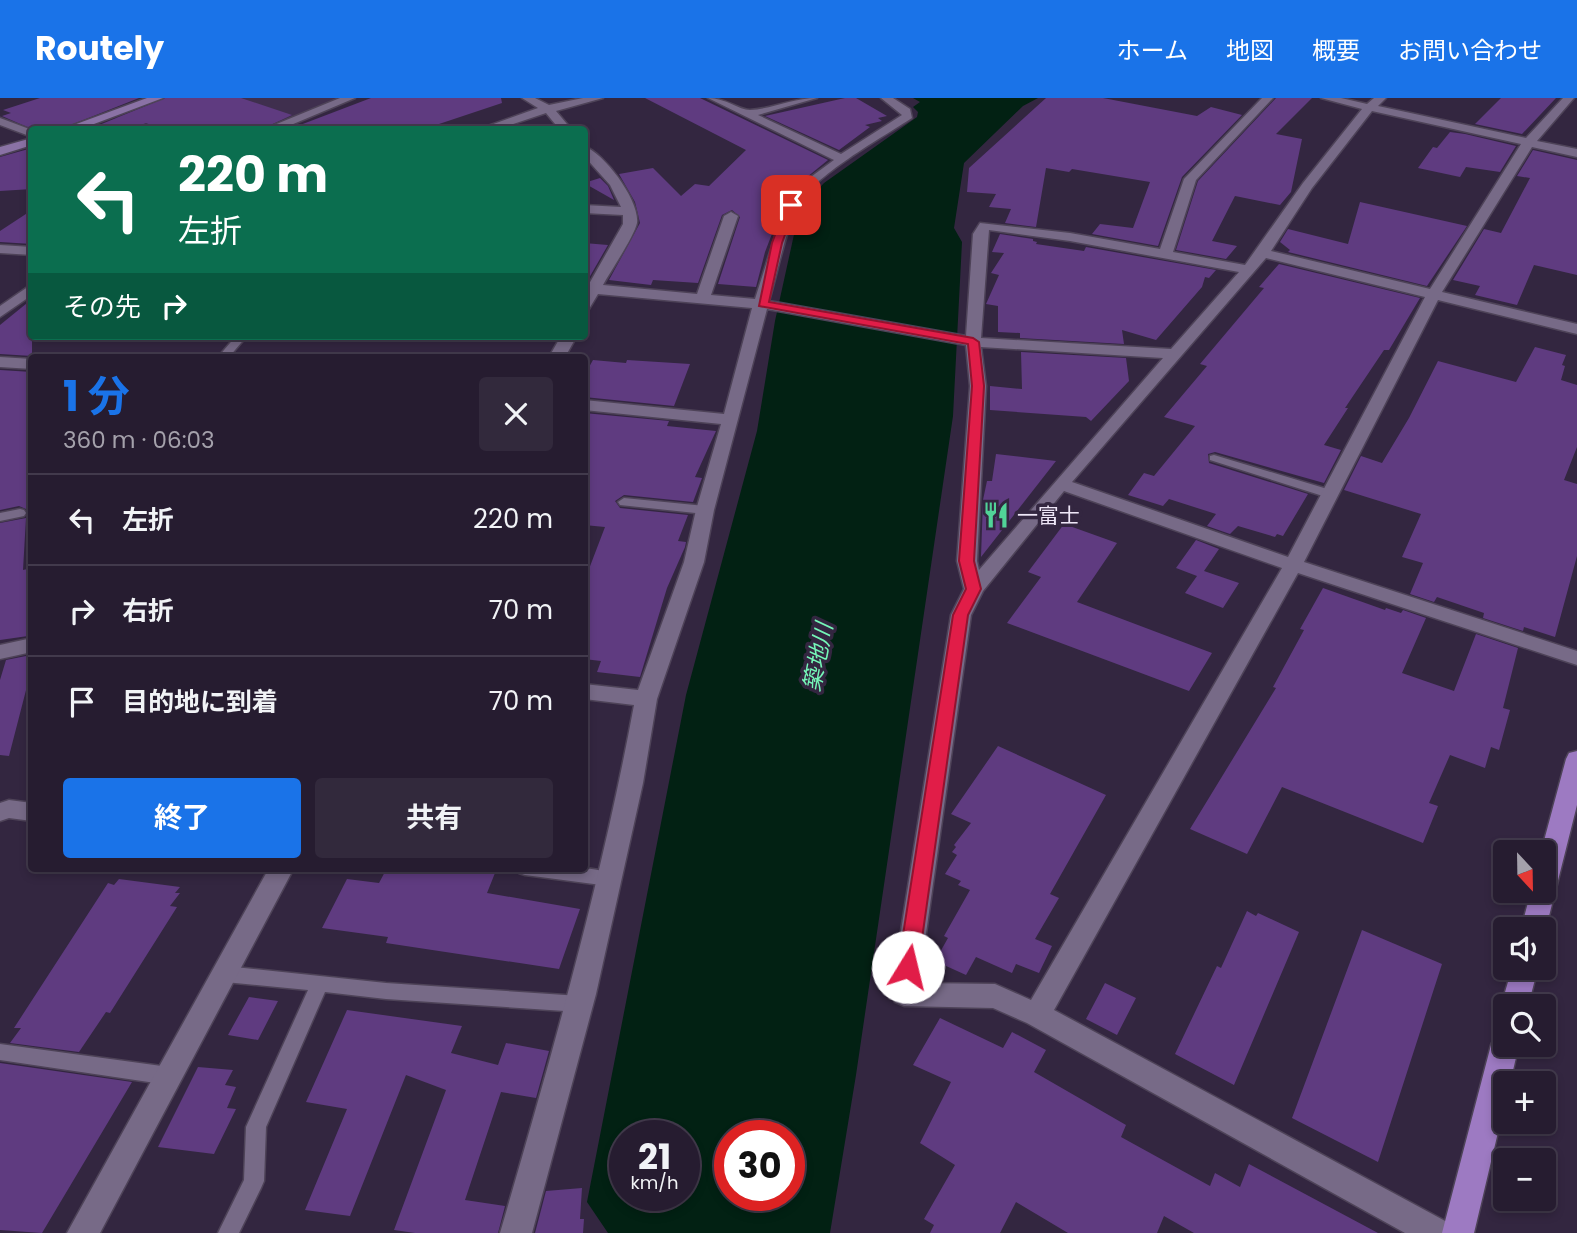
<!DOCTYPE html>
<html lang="ja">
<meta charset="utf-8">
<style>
:root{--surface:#261c30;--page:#32293c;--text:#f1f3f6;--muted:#a4a1ab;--line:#423a4c;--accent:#1a73e8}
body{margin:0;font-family:Poppins,"Noto Sans JP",sans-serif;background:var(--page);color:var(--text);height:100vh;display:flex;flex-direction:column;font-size:26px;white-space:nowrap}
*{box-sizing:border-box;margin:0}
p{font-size:23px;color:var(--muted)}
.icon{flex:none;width:38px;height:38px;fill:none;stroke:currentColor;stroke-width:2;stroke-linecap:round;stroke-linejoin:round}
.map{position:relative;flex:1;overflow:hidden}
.panel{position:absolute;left:28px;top:256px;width:560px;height:518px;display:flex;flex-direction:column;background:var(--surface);border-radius:7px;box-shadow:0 4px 10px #0003,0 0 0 2px var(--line)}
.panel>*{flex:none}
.top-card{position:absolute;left:28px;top:28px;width:560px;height:214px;border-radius:7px;box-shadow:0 4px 10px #0003,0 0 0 2px var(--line);background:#0b6e4f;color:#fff;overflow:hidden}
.needle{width:46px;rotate:158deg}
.fabs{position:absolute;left:1493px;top:742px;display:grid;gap:14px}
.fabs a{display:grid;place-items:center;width:63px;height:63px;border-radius:7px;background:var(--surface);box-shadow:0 4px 10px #0003,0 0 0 2px var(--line);font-size:35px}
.speed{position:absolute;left:609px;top:1022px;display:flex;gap:14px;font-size:35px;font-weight:700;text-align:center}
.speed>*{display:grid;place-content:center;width:91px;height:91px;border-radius:50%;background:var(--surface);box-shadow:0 4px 10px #0003,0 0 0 2px var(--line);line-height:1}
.speed small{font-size:18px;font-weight:400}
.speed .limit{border:10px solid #d22;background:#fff;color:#111}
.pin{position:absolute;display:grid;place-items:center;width:60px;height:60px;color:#fff;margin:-30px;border-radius:14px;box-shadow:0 4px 10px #0006}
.me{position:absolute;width:77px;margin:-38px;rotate:9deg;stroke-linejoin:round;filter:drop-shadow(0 0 5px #0008)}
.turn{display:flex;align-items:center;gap:24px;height:147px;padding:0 35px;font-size:32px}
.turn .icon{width:91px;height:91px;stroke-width:2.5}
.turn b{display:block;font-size:49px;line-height:60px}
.then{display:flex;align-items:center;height:66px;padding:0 35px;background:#0003;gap:14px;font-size:26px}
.round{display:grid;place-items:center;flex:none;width:74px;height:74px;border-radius:7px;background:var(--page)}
.head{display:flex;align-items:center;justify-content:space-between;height:119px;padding:0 35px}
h1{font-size:42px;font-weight:700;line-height:52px;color:var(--accent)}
.button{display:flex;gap:14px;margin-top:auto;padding:14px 35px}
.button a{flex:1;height:80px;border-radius:7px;background:var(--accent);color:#fff;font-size:28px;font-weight:700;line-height:80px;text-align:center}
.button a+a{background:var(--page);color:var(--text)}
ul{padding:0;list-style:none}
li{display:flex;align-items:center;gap:21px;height:91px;padding:0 35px;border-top:2px solid var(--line)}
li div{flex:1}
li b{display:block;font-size:26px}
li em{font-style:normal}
header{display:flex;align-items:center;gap:42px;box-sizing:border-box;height:98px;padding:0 35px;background:var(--accent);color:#fff}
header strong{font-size:33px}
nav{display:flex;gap:38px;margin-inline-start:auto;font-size:24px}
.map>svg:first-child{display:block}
.built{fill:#3f2f4e}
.water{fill:#022113;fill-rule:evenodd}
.building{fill:#5f3b80}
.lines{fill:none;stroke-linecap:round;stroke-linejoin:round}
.lane-casing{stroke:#4e4358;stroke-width:3}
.street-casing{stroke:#4e4358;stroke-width:3}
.secondary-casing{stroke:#4e4358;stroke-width:3}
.primary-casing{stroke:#4e4358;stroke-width:3}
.lane{fill:#776a87;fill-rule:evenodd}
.street{fill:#776a87;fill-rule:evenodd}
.secondary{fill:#8a72a5;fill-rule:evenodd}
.primary{fill:#9d7ac2;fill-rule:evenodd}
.route{fill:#e11d48;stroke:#92132f;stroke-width:2}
.labels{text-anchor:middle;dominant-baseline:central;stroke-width:7;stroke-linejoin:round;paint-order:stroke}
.poi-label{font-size:21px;fill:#eee6f7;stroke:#332640;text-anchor:start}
.water-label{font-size:23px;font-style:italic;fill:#75f7b8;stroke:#332640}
</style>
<header>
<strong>Routely</strong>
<nav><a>ホーム</a><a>地図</a><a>概要</a><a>お問い合わせ</a></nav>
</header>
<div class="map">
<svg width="1577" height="1135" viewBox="0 0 1577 1135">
<rect width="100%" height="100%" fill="#332640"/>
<path class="built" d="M172 0H344L256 31H154L115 20Z"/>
<path class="water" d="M913 0H1038L1023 8 964 65 954 130 962 144 953 318 856 977 830 1135H608L587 1104 686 597 757 333 775 223 795 132 812 98 824 85 917 19 918 14 913 9 920 4ZM625 1038H684V1097H625ZM730 1038H789V1097H730Z"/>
<path class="building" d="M40 0H139L58 32H34L2 18 11 15 3 12Z
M165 0H241L292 17 260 32H164L146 25 128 32H87Z
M371 0H501L502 5 421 32H287Z
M645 0H700L828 62 780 101 785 102 765 154 756 189 718 186 740 119 732 112 722 117 698 185 653 182 651 187 609 182 640 125 635 104 619 76 653 70 681 98 695 86 709 88 746 52Z
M845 0H856L887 18 878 20 882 23 865 27 870 29 839 52 765 18Z
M1046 0H1103L1197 18 1211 9 1242 17 1182 79 1158 148 1092 136 1100 126 1133 130 1150 84 1072 71 1069 74 1046 70 1036 129 1005 125 1011 111 989 109 996 96 967 94 969 70Z
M1276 0H1312L1276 36 1302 41 1291 94 1280 107 1235 98 1212 143 1237 148 1226 161 1176 152 1198 83Z
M1501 0H1556L1522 36 1475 26Z
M1450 34 1465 36 1516 48 1500 74 1466 69 1460 79 1418 70 1433 49 1437 50Z
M32 50V91L0 93V59Z
M1533 52 1577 62V177L1534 167 1517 207 1475 197 1480 188 1453 182 1484 131 1501 135 1530 80 1517 78Z
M600 80 608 88 614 102 584 85Z
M1360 104 1467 128 1427 188 1288 154 1290 152 1280 144 1288 131 1348 146Z
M32 112V146L0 144V133Z
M1000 136 1033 141V143L1037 144 1036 146 1084 153 1086 149 1216 172 1209 180 1205 179 1202 189 1156 242 1122 232 1124 246 1020 240V235L998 234V208L986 206 999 177 991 175 1004 155 992 154Z
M584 145 608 147 589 180H584Z
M1279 166 1420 200 1389 252H1384L1345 310H1348L1324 347 1341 352 1324 385 1215 354 1208 356 1209 365 1308 396 1283 438 1277 436 1275 439 1238 428 1230 436 1207 428 1216 416 1169 401 1163 408 1128 397 1144 375 1154 378 1195 328 1164 319 1207 268 1200 266 1264 190 1259 189Z
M32 201V258L0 256V227Z
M1535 249 1566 257 1562 267 1565 268 1561 282 1577 287V349L1564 382 1577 386V458L1555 539 1524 529 1523 533 1483 520 1484 515 1437 499 1434 504 1410 496 1423 465 1402 459 1421 416 1344 392 1361 358 1382 365 1409 320 1438 263 1516 284Z
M1021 254 1126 260 1129 283 1091 323 1086 319 990 312V288L1022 291Z
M593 262 626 265 627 262 690 266 674 308 584 299V278Z
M0 272 32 274V367L30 401 27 402 26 411 19 408 0 412Z
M584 315 669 323 667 328 716 333 695 379 702 380 693 404 624 397 615 403 620 410 688 417 678 443 686 444 685 449 667 490 640 579 597 574 601 563 584 561V484L605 429 584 427Z
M996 356 1056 363 981 459 983 402 987 383H992Z
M26 420 23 472 32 470V510L28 538 0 542V425Z
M1064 426 1117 445 1077 504 1212 555 1189 593 1007 525 1041 479 1028 474Z
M1196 442 1219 451 1204 473 1239 485 1223 510 1185 495 1197 478 1176 470Z
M1323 490 1385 512 1386 510 1401 515 1403 512 1426 520 1402 575 1454 593 1476 536 1518 550 1503 610 1510 612 1499 652 1491 649 1485 670 1450 657 1429 705 1438 708 1423 745 1282 689 1247 756 1190 731 1276 590 1273 589 1304 532 1300 531Z
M26 558V564L32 563V569L9 658 0 657V582L6 562Z
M998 648 1106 697 1050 796 1059 800 1035 841 1052 848 1039 875 1016 866 1012 875 976 859 966 877 935 863 948 840 944 838 970 792 958 787 961 783 945 776 957 757 952 754 956 749 954 747 971 725 951 716Z
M387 770H497L487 795 580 811 559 871 386 845 388 839 322 830 347 781 379 785Z
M119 781 180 789 175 795H180L170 808 177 809 110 915 106 914 79 954 10 945 21 930H14L108 785 114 787Z
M1247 813 1256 818 1258 815 1299 834 1234 987 1175 956 1217 868 1221 870Z
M1362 832 1442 866 1378 1064 1292 1020Z
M1105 885 1136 900 1117 937 1086 921Z
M249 899 278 903 258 942 228 937Z
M347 912 462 928 451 955 498 967 506 945 549 953 536 1000 501 994 465 1102 505 1108 498 1135H415L394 1132 446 992 406 977 350 1118 305 1112 347 1011 306 1004Z
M940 920 1003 950 1012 934 1046 952 1034 974 1126 1027 1121 1039 1210 1088 1215 1075 1240 1089 1249 1066 1378 1135H1194L1164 1118 1157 1135H1068L1016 1104 1000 1135H930L934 1127 924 1121 955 1067 920 1045 951 984 913 967Z
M0 965 132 984 42 1135 0 1132Z
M198 969 233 972 225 987 236 989 227 1010 236 1011 214 1056 158 1049Z
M582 1090 580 1121H584L583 1135H535L546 1093Z"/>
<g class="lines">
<g class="lane-casing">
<path id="lane" d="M236 238H247L229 259H218Z
M1214 357 1334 393 1336 396 1334 399H1326L1210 362V358Z
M624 400 705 408 711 412 705 416 620 407 618 404Z
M20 411 24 412 26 415 24 418 0 423V415Z
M517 770C548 770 584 766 615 776L617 781 615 786 609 788 525 777 519 775Z
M225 868 386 885 580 898 586 900 589 906 586 912 580 914 386 901 325 894 266 1029 264 1083 261 1090 239 1135H218L244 1082 246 1029 308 892 225 884 219 881 216 876 219 871Z
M0 946 169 969 176 972 178 978 176 984 169 987 0 962Z"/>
</g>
<g class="street-casing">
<path id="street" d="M340 0H355L279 32H262Z
M522 0H535L549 7 583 0H603L556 13 572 32H560L546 15 495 32H477L538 10Z
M708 0C726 0 739 12 750 12 772 11 793 0 817 0L758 17 841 56 902 17 881 0H893L910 11 912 20C883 39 811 79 797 109 784 138 778 173 769 203L966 238 973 136 980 125 1070 135 1160 151 1184 81 1262 0H1273L1196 82 1173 154 1245 167 1303 85 1362 11 1321 0H1341L1367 6 1374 0H1386L1378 8 1526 40 1563 0H1574L1537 43 1577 51V59L1532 49 1442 194 1577 226V236L1438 202 1304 464 1577 553V567L1298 475 1054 912 1447 1124 1452 1135H1405L1027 925 993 910 904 908 895 904 891 896 951 517 964 491 957 463 970 288 966 247 767 211 714 412 704 464 657 601 643 685 596 896 532 1135H500C551 960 601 786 634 607L584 601V586L638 592 684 464 696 412 721 326 584 312V302L724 316 752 210 598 196 589 211 584 212V186H589L623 126V117L584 115V107L621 109 610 87 584 58V48C605 56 640 103 637 125 634 139 610 174 603 187L697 196 724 118 731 114 738 118 711 197 755 201 785 107 804 84 834 62ZM1372 13 1521 46 1430 191 1271 153 1312 90ZM989 132 1070 143 1239 174 1171 251 981 240ZM1266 160 1425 199 1288 459 1072 384ZM981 249 1163 260 979 472 977 463 986 288ZM1064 393 1282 470 1031 902 995 886 919 885 971 517 983 493Z
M0 20 32 32V39L0 27Z
M0 147 32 149V157L0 155Z
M32 186V197L0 219V208Z
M561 238H577L565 259H549Z
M0 259 32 261V271L0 269Z
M32 540V554L0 561V547Z
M9 702 32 705V723L9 720 0 723V705Z
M269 770H294L100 1135H67Z"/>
</g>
<g class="secondary-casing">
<path id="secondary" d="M147 0H163L78 32H60Z
M32 40V47L0 57V49Z"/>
</g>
<g class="primary-casing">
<path id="primary" d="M1577 653V707L1544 838V831H1521L1531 793H1544V754H1541L1566 661 1569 655Z
M1512 870H1538L1528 908H1505V915L1501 908Z
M1505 935V947H1519L1510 985H1505V1005L1474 1135H1442L1491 947 1495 938Z"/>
</g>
<use href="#lane" class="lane"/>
<use href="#street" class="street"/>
<use href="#secondary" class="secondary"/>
<use href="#primary" class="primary"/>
</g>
<path class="route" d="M787 105 796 107 782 145 769 204 973 240 979 244 984 288 974 463 981 491 968 517 918 869 915 875 908 877 901 875 898 869 953 517 966 491 959 463 972 288 968 246 759 208 772 145Z"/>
<defs>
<g id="restaurant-bare" transform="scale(2.1)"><path d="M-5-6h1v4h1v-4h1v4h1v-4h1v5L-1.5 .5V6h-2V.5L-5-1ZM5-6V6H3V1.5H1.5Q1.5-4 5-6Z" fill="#51d398" stroke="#332640" stroke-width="2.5" paint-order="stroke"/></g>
</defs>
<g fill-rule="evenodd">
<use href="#restaurant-bare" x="996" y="417"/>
</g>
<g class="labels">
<g class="poi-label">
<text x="1017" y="417">一富士</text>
</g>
<g class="water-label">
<text transform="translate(818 559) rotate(-79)">築地川</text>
</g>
</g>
</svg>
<div class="fabs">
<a><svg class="needle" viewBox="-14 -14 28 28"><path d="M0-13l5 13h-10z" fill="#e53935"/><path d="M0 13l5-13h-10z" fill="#a4a1ab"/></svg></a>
<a><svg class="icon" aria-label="sound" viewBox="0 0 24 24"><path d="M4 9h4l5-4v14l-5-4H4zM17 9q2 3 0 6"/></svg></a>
<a><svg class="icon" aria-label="search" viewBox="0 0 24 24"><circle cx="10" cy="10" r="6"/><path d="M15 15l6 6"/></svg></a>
<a>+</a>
<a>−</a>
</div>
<div class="speed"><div>21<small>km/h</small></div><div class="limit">30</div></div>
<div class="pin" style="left:791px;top:107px;background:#d93025"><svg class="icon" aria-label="arrive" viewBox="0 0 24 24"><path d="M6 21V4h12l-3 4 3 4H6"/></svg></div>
<svg class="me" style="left:908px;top:869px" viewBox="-20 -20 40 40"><circle r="19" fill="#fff"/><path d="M0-13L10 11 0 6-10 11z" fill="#e11d48"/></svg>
<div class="top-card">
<div class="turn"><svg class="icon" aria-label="left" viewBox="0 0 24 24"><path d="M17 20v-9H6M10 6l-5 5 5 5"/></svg><div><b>220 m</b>左折</div></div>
<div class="then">その先<svg class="icon" aria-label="right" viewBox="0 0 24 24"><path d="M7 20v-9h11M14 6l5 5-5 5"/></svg></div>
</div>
<section class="panel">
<div class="head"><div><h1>1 分</h1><p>360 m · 06:03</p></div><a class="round"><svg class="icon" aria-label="close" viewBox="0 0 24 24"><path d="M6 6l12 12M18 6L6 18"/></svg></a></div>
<ul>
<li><svg class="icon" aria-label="left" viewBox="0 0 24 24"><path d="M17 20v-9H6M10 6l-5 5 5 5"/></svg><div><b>左折</b></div><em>220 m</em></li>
<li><svg class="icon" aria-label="right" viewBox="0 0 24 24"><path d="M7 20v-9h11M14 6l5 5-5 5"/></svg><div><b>右折</b></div><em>70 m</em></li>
<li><svg class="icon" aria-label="arrive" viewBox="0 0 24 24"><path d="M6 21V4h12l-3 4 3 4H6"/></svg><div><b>目的地に到着</b></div><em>70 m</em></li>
</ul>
<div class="button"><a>終了</a><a>共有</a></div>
</section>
</div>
